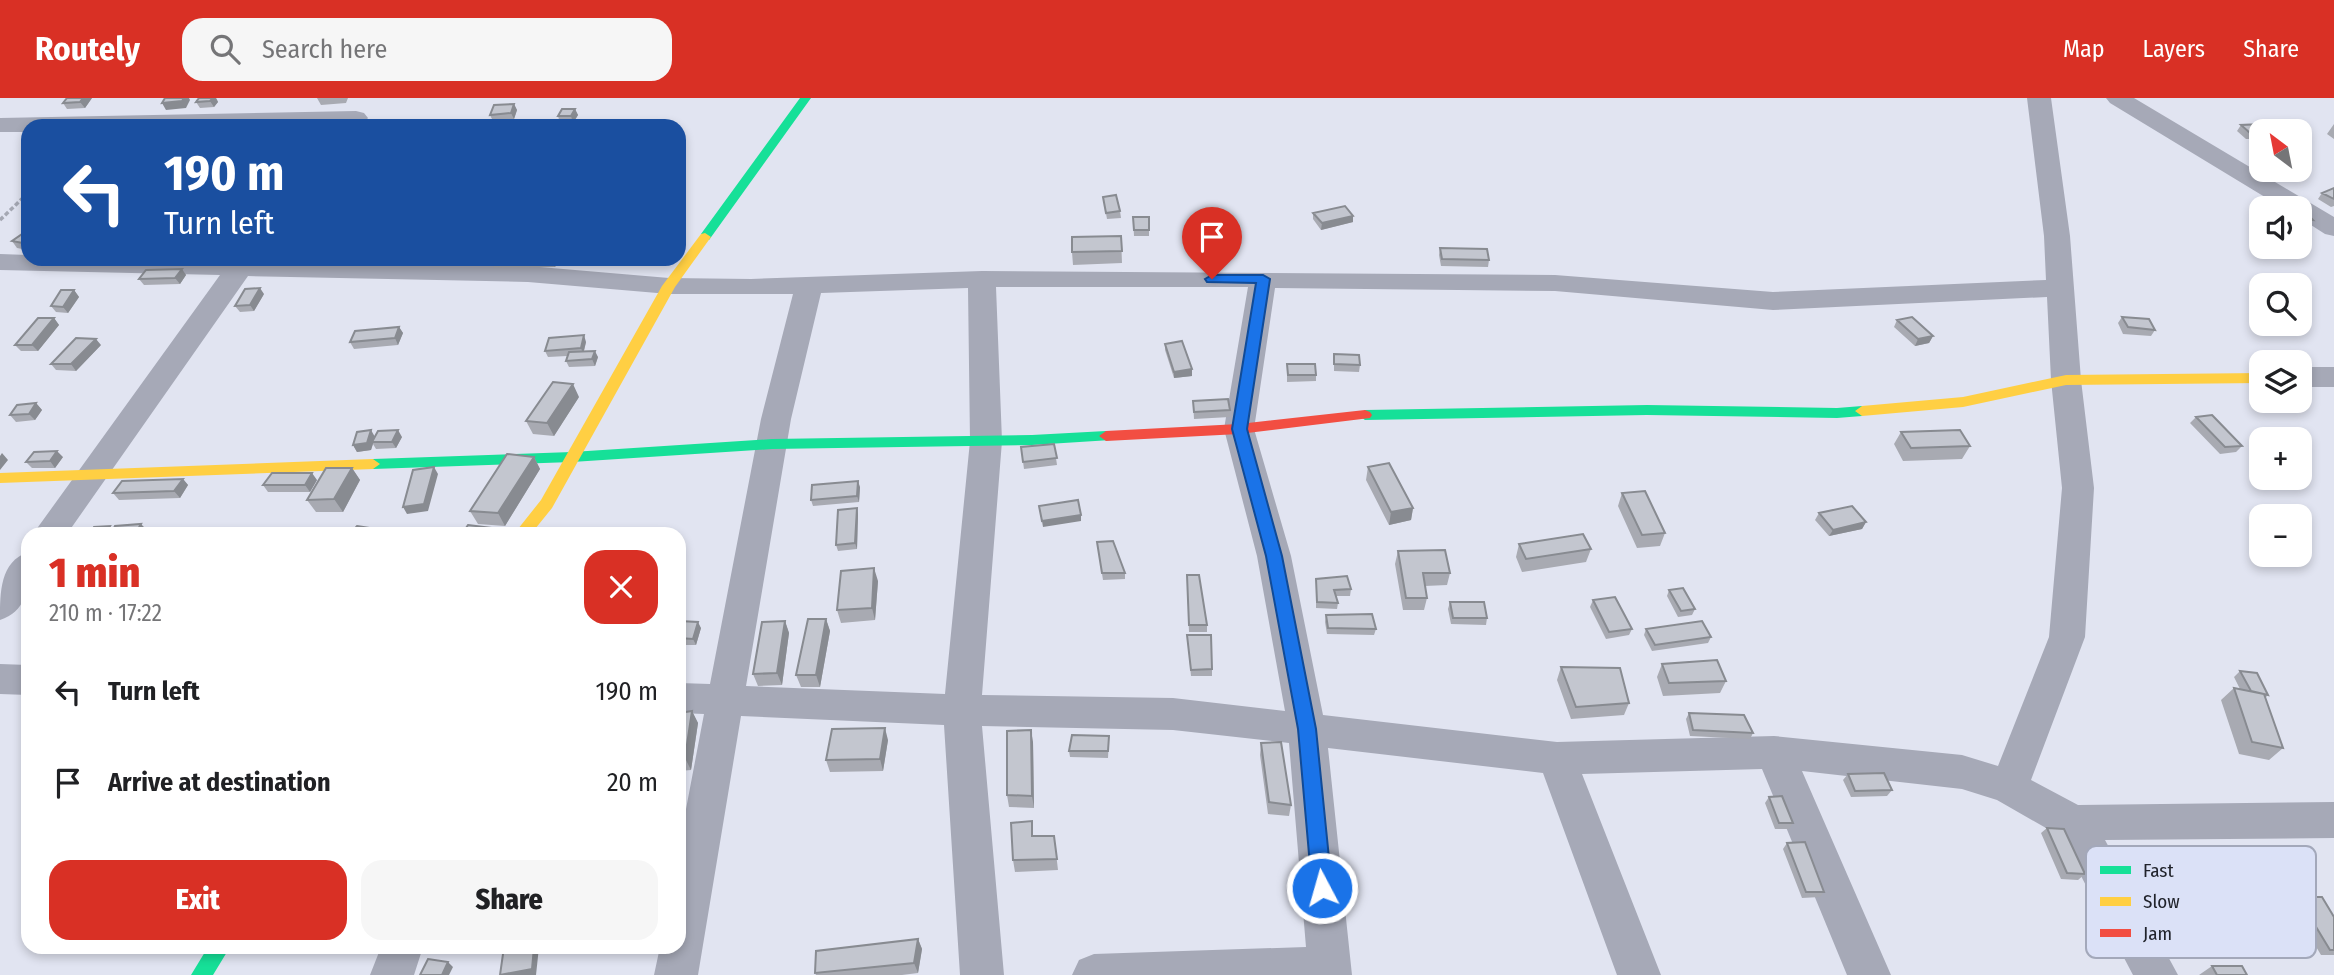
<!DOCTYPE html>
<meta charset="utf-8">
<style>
:root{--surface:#fff;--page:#f6f6f6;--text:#202124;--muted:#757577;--accent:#d93025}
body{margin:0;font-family:"Fira Sans Condensed",sans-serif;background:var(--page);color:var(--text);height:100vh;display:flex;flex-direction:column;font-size:26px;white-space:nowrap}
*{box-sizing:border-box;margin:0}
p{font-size:23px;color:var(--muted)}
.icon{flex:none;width:38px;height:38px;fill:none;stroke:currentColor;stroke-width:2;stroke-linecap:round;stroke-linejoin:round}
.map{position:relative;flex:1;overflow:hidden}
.drawer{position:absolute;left:21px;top:429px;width:665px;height:427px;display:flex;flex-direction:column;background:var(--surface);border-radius:21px;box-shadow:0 4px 10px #0003}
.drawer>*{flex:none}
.guide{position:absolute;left:21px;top:21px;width:665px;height:147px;border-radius:21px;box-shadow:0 4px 10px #0003;background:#1a4fa0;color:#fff;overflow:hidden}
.needle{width:46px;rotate:328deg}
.tools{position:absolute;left:2249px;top:21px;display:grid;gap:14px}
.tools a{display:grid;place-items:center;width:63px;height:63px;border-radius:14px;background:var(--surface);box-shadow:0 4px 10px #0003;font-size:35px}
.pin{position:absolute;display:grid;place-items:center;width:60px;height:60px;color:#fff;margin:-72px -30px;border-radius:50% 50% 50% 0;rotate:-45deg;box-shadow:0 0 7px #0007}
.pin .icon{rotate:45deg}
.me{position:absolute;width:77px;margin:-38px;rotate:354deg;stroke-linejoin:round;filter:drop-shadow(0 0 5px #0008)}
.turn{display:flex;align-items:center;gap:24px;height:147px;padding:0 28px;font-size:32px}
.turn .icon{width:91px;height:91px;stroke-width:2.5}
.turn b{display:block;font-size:49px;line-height:60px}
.round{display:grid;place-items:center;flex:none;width:74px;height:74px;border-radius:21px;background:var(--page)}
.summary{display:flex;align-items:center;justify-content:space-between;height:119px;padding:0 28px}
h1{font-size:42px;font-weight:800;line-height:52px;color:var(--accent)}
.primary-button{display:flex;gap:14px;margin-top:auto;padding:14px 28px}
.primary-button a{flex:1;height:80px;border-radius:21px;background:var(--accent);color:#fff;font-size:28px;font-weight:800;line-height:80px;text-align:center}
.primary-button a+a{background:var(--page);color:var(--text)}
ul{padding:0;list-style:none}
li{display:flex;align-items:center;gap:21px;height:91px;padding:0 28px}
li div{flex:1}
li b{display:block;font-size:26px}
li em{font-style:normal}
header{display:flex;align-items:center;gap:42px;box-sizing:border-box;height:98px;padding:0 35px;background:var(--accent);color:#fff}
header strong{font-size:33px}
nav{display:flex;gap:38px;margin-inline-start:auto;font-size:24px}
.search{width:490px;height:63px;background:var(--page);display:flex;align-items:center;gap:18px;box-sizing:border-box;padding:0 24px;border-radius:21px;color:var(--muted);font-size:26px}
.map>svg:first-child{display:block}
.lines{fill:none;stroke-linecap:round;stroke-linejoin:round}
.path{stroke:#a5a8b3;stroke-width:3.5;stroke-dasharray:4.5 2.5;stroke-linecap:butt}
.street{fill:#a6a9b7;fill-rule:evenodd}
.fast{fill:#16e098;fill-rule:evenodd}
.slow{fill:#ffcf43;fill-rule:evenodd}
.jam{fill:#f24e42;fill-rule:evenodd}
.wall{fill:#a8aab2}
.shaded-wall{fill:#888b91}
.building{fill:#c3c6cf;stroke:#888b91;stroke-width:2}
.route{fill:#1a73e8;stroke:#114b97;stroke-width:2}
.key{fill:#dbe1f7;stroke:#a3a8ba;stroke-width:2}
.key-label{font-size:19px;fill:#21232b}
</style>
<header>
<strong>Routely</strong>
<div class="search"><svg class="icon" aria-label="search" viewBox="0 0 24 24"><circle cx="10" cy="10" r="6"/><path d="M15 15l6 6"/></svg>Search here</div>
<nav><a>Map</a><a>Layers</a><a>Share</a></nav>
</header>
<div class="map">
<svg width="2334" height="877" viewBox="0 0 2334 877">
<rect width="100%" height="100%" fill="#e1e4f1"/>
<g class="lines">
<path class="path" d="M0 122 28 95"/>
<path class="street" d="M2027 0H2051L2070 138 2081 282 2094 390 2085 539 2031 682 2078 707 2334 704V740L2105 742 2178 877H2133L2060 738 1997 702 1962 691 1802 673 1891 877H1847L1762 671 1582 676 1661 877H1617L1543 675 1328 650 1352 877H1072L1079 862 1094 856 1306 849 1289 645 1173 632 982 628 1004 877H960L944 627 741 618 698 877H654L660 849H679V748L704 616 679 615V585L710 586 761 321 793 196H669L528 184 248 178 67 436H33L220 177 0 172V156L28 157V161H259L528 168 669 180 751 181 982 173 1555 177 1773 194 2046 182 2044 138ZM996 189H1248L1224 331 1257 458 1285 613 1173 600 982 597 1002 343ZM968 190 970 343 945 596 746 588 791 321 821 195ZM1275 190 1555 193 1773 212 2047 199 2051 282 2062 390 2049 539 1998 668 1962 657 1774 638 1557 644 1323 617 1291 458 1254 331Z
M2106 0H2134L2334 119V138L2325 136 2300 120V110H2283L2110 5Z
M356 13 364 15 368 20 364 25 309 28H28V34H0V20Z
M2300 269H2334V289H2300Z
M28 454C28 482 32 511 0 522 0 494 0 464 28 454Z
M0 566 28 567V597L0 596Z
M381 849H423L414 877H370Z"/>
<path class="fast" d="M800 0H811L709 142H701V136Z
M1647 307 1837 310 1862 308 1869 313 1862 318 1837 320 1647 317 1365 322 1358 317 1365 312Z
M1106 333 1111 334 1113 338 1111 342 1032 347 772 351 572 364 373 371 366 366 373 361 572 354 772 341 1032 337Z
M208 849H230L213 877H191Z"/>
<path class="slow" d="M705 135 711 139 675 189 552 410 531 436H514L541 402 662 188 701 136Z
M2261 275V285L2066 287 1963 309 1862 318 1855 313 1862 308 1963 299 2066 277Z
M373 361 380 366 373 371 0 385V375Z"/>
<path class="jam" d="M1365 312 1370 314 1372 317 1370 320 1239 336 1106 343 1099 338 1106 333 1239 326Z"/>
</g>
<path class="wall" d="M92 0 85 10 67 11 63 5Z
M199 0H216L218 4 214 9 200 10 196 4Z
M317 0H348L346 5 321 7Z
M514 6 517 12 514 21 493 23 490 17Z
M575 11 578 17 573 25H560L558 18Z
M2334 26V41L2327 36Z
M2241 27 2261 33V41H2246L2237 33Z
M2334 90V108L2331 109 2318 101 2322 95Z
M1103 99 1120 113 1121 120 1107 121Z
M2300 113 2313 122 2308 128H2300Z
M1313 115 1353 118V124L1321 132 1313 121Z
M1133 119H1149V138H1134Z
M28 132V152L17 150 12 143Z
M1121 138 1122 165 1073 167 1072 154Z
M1440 150 1489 162 1488 169 1441 168 1439 157Z
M490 161H559L555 169 494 170Z
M182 171 186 177 180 186 144 187 139 181Z
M74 192 79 199 68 215 56 214 51 208Z
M264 196 254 213 240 214 235 208Z
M2122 219 2155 232 2151 238 2123 236 2118 225Z
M54 220 59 227 38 253H21L15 247Z
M1897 222 1933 238 1929 245 1915 248 1894 229Z
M399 229 403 235 398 247 354 251 350 244Z
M586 244 584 253 598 259 595 268 569 269 566 263 567 258 548 259 545 253Z
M1165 246 1192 278 1174 280 1165 252Z
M101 247 76 273 56 272 51 266Z
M1334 256 1360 267 1359 274 1334 273Z
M1287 266 1316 277V283L1287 284Z
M579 299 554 338 533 336 526 323Z
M1193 303 1230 312V319L1194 321Z
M36 305 42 312 35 322 16 324 10 317Z
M2196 319 2242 348 2236 354 2220 356 2190 325Z
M1901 334 1970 348 1962 361 1903 363 1894 346Z
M375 339H402L396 350 376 351 373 346 371 352 357 354 353 347Z
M1054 346 1057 367 1024 371 1021 349Z
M63 359 55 370H32L26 364Z
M534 359 540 371 505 428 478 426 470 413Z
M1368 369 1413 410 1411 422 1389 427 1366 382Z
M352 370 360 382 343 414H316L307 402Z
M183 381 188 387 180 400 119 402 113 395Z
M317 382 310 394H268L263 387Z
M860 389 859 404 813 408 811 402Z
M1622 395 1665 435 1660 448 1637 450 1618 408Z
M857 410 858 416 857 451 838 453 836 447Z
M1819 415 1866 424 1862 431 1829 438 1815 422Z
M1097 444 1125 475V481L1103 482Z
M1519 446 1591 451 1586 464 1522 474 1516 459Z
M1398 453 1450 475 1447 487 1425 488 1427 500 1424 512H1403L1395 466Z
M1316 481 1351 491 1350 498H1336L1338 505 1337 511 1316 510Z
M878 483 875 522 841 525 837 512Z
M1187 484 1207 527V534H1189Z
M1669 492 1695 511 1692 517 1678 519 1667 498Z
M1593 502 1632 531 1629 537 1606 541 1590 509Z
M1450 504 1487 520 1486 527 1451 526 1448 511Z
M1326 517 1376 531 1374 537 1327 536 1325 524Z
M826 521 830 533 820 589H801L796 577Z
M679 523 701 530 696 547H679Z
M785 523 789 535 782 587 758 588 753 576Z
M1646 531 1711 539 1708 545 1652 553 1644 537Z
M1187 537 1212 571V578H1191Z
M1662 566 1726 583 1720 595 1663 598 1657 579Z
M1561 569 1629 605 1624 617 1571 621 1557 582Z
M2240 573 2268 597 2265 600 2283 650 2269 662 2239 656 2221 602 2234 590 2240 591 2234 579Z
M692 613 698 625 691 672 679 673V615Z
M1689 615 1753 635 1750 641 1690 638 1686 621Z
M1109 638 1108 660 1070 659 1069 653Z
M888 642 883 673 830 674 826 662Z
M1033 644 1034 710 1009 709 1007 697Z
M1261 645 1291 707 1289 718 1268 716 1260 657Z
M1848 676 1892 692 1887 698 1851 699 1843 682Z
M1769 699 1793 725 1789 731H1775L1765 705Z
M2047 730 2085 776 2078 782 2061 781 2041 735Z
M1034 738H1054L1058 772 1015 774 1013 762Z
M1787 745 1824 794 1820 799 1802 800 1783 751Z
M2298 799 2334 819V857H2321L2290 805Z
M918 841 922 851 918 875 902 877H816L815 875Z
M2212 868 2247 877H2199Z"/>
<path class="shaded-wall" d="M83 0H92L85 10 80 4Z
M184 0H189L190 2 186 10 166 12 162 5Z
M213 0H216L218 4 214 9 210 3Z
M514 6 517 12 514 21 511 15Z
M575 11 578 17 573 25 571 18Z
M1353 118V124L1321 132 1322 125Z
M552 161H559L555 169Z
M182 171 186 177 180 186 175 180Z
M260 190 264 196 254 213 250 207Z
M74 192 79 199 68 215 63 209Z
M54 220 59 227 38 253 32 247Z
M399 229 403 235 398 247 395 240Z
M584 237 586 244 583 256 581 250Z
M1933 238 1929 245 1915 248 1918 241Z
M96 241 101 247 76 273 71 266Z
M595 253 598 259 595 268 592 261Z
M1192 271V278L1174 280V274Z
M573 286 579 299 554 338 547 325Z
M36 305 42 312 35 322 29 316Z
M371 332 375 339 371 352 357 354 353 347Z
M398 332 402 339 396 350 392 344Z
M57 353 63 359 55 370 50 363Z
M2 355 8 362 0 372V358Z
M534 359 540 371 505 428 498 415Z
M434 369 438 376 428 413 407 416 403 409Z
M352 370 360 382 343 414 334 401Z
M312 375 317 382 310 394 305 387Z
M183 381 188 387 180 400 174 393Z
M858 383 860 389 859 404 857 398Z
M857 410 858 416 857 451 855 445Z
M1413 410 1411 422 1389 427 1391 414Z
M1081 417V423L1043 429 1042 423Z
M1866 424 1862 431 1829 438 1833 432Z
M141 426 147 432 145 436H135Z
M110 428 116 434 115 436H105Z
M492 430 495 436H487Z
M874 470 878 483 875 522 872 510Z
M826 521 830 533 820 589 816 577Z
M785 523 789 535 782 587 777 575Z
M698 524 701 530 696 547 693 541Z
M692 613 698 625 691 672 685 660Z
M885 630 888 642 883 673 880 661Z
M1031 632 1033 644 1034 710 1032 698Z
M918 841 922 851 918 875 914 865Z
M534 849H539L536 877H502Z
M448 864 453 869 449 877H442Z"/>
<path class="building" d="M67 0H83L80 4 63 5Z
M165 0H184L182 3 162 5Z
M199 0H213L210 3 196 4Z
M514 6 511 15 490 17 494 7Z
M562 11H575L571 18H558Z
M508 24 506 28H483V26Z
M2264 26 2272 33H2261V35H2250L2241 27Z
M2334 90V101L2322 95Z
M1116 97 1120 113 1106 115 1103 99Z
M1345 108 1353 118 1322 125 1313 115Z
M2300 113H2304L2313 122 2300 121Z
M1133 119H1149V132H1134Z
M28 132V146L12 143Z
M1121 138 1122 153 1072 154V139Z
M1440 150 1487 151 1489 162 1442 161Z
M182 171 175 180 139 181 146 172Z
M260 190 250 207 235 208 245 191Z
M61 192H74L63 209 51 208Z
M1912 219 1933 238 1918 241 1897 222Z
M2122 219 2149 221 2155 232 2128 229Z
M38 220H54L32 247H15Z
M399 229 395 240 350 244 355 233Z
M584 237 581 250 545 253 549 240Z
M76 240 96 241 71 266H51Z
M1182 243 1192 271 1174 274 1165 246Z
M595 253 592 261 566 263 569 254Z
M1334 256 1359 257 1360 267 1334 266Z
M1287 266H1315L1316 277H1288Z
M553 284 573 286 547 325 526 323Z
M1228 301 1230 312 1194 314 1193 303Z
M36 305 29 316 10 317 17 307Z
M2212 317 2242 348 2225 349 2196 319Z
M371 332 367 345 353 347 357 334Z
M398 332 392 344H372L378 333Z
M1960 332 1970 348 1911 350 1901 334Z
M1054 346 1057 360 1023 364 1021 349Z
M57 353 50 363 26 364 34 354Z
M507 356 534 359 498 415 470 413Z
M1389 365 1413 410 1391 414 1368 369Z
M434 369 424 406 403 409 413 372Z
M326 370H352L334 401 307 402Z
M272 375H312L305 387H263Z
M183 381 174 393 113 395 122 383Z
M858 383 857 398 811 402 812 387Z
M1645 393 1665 435 1642 437 1622 395Z
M1078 402 1081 417 1042 423 1039 408Z
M1852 408 1866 424 1833 432 1819 415Z
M857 410 855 445 836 447 838 412Z
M141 426 135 436H111L115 428Z
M468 427 492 430 487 436H462Z
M110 428 105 436H90L94 429Z
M357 428 376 431 373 436H350Z
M1583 436 1591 451 1526 461 1519 446Z
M1113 443 1125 475H1102L1097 444Z
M1445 452 1450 475H1423L1427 500H1406L1398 453Z
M874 470 872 510 837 512 841 473Z
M1187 477H1199L1207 527H1189Z
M1347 478 1351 491 1334 492 1338 505 1317 504 1316 481Z
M1683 490 1695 511 1681 513 1669 492Z
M1615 499 1632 531 1609 534 1593 502Z
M1450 504H1484L1487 520H1453Z
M1372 516 1376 531 1328 530 1326 517Z
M808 521H826L816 577H796Z
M679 523 698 524 693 541 679 540Z
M785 523 777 575 753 576 762 524Z
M1702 523 1711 539 1655 547 1646 531Z
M1187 537H1211L1212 571 1191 572Z
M1717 562 1726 583 1669 585 1662 566Z
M1561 569 1620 570 1629 605 1576 609Z
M2240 573 2257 575 2268 597 2251 593Z
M2234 590 2264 596 2283 650 2252 644Z
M692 613 685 660 679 661V615Z
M1689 615 1744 617 1753 635 1693 632Z
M885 630 880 661 826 662 832 631Z
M1031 632 1032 698 1007 697V633Z
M1072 637 1109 638 1108 653H1069Z
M1281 644 1291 707 1269 704 1261 645Z
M1884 675 1892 692 1855 693 1848 676Z
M1782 698 1793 725H1779L1769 699Z
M1032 723V738H1054L1057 761 1013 762 1011 725Z
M2047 730 2064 731 2085 776 2067 775Z
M1805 744 1824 794H1806L1787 745Z
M2298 799H2322L2334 819V852H2330Z
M918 841 914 865 815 875 816 853Z
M504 849H534L532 871 500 877Z
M428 861 448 864 442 877H420Z
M2212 868H2242L2247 877H2217Z"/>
<path class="route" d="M1212 177H1263L1270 181 1247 331 1282 458 1316 631 1332 790 1329 796 1322 799 1315 796 1312 790 1298 631 1266 458 1232 331 1256 185 1207 184 1205 181Z"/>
<rect x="2086" y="748" width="230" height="112" rx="10" class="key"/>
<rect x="2100" y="768" width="31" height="8" fill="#16e098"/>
<rect x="2100" y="799" width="31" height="9" fill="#ffcf43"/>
<rect x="2100" y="831" width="31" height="8" fill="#f24e42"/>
<g class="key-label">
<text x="2143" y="779">Fast</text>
<text x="2143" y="810">Slow</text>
<text x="2143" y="842">Jam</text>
</g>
</svg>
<div class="tools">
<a><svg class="needle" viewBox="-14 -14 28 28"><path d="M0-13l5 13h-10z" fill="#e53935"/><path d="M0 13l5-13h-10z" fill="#757577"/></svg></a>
<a><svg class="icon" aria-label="sound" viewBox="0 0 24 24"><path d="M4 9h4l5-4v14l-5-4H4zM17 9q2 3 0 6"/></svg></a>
<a><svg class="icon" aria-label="search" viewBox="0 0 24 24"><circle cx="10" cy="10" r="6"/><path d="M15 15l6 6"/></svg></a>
<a><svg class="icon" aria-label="layers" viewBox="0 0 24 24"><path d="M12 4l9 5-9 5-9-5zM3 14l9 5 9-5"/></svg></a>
<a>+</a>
<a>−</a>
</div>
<div class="pin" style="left:1212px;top:181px;background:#d93025"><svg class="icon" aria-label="arrive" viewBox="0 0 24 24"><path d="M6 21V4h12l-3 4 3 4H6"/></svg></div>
<svg class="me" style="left:1322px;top:790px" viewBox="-20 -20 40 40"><circle r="17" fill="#1a73e8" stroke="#fff" stroke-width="3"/><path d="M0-11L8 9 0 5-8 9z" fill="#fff"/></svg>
<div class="guide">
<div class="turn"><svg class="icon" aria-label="left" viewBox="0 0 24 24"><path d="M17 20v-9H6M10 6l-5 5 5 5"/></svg><div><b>190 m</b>Turn left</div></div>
</div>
<section class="drawer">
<div class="summary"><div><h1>1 min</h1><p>210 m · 17:22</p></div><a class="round" style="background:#d93025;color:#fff"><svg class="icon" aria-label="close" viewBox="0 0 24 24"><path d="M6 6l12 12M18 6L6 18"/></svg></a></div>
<ul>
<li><svg class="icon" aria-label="left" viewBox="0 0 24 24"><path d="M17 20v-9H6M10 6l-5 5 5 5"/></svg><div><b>Turn left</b></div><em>190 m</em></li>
<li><svg class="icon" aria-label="arrive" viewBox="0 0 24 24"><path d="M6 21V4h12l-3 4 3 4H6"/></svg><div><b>Arrive at destination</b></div><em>20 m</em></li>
</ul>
<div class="primary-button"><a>Exit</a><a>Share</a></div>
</section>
</div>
